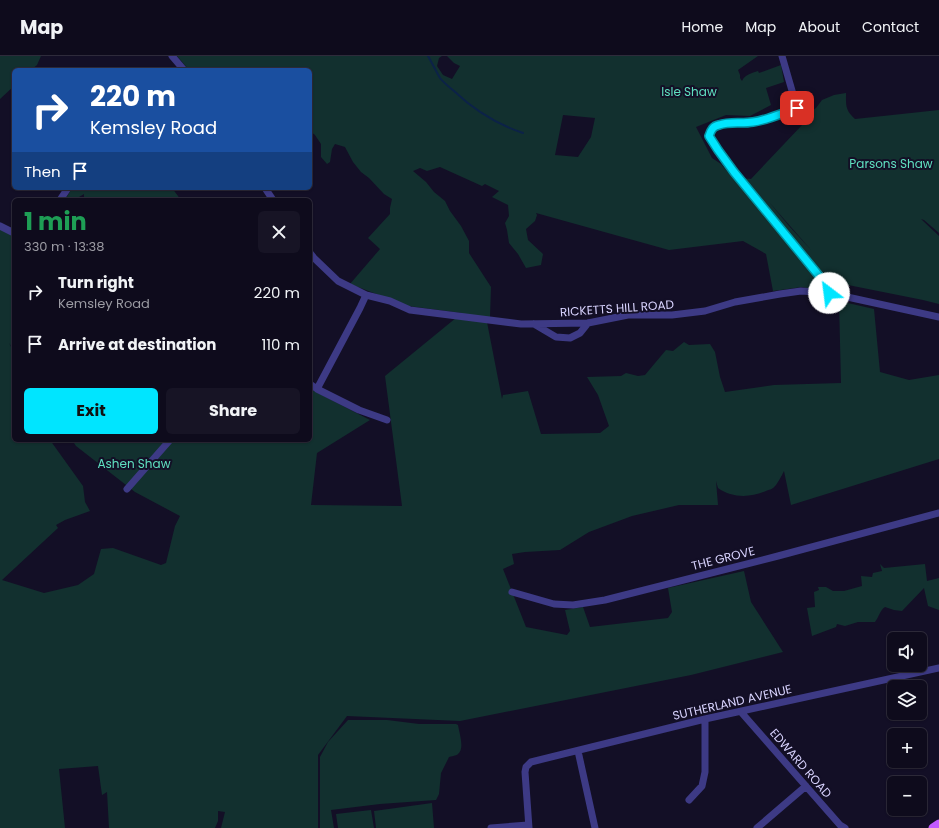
<!DOCTYPE html>
<meta charset="utf-8">
<style>
:root{--surface:#0e0b1c;--page:#171425;--text:#f1f3f6;--muted:#9b9ba3;--line:#2e2b3b;--accent:#00e5ff}
body{margin:0;font-family:Poppins,sans-serif;background:var(--page);color:var(--text);height:100vh;display:flex;flex-direction:column;font-size:15px;white-space:nowrap}
*{box-sizing:border-box;margin:0}
p{font-size:13px;color:var(--muted)}
.icon{flex:none;width:22px;height:22px;fill:none;stroke:currentColor;stroke-width:2;stroke-linecap:round;stroke-linejoin:round}
.map{position:relative;flex:1;overflow:hidden}
.side{position:absolute;left:12px;top:142px;width:300px;height:244px;display:flex;flex-direction:column;background:var(--surface);border-radius:6px;box-shadow:0 1px 3px #0004,0 0 0 1px var(--line)}
.side>*{flex:none}
.hud{position:absolute;left:12px;top:12px;width:300px;height:122px;border-radius:6px;box-shadow:0 1px 3px #0004,0 0 0 1px var(--line);background:#1a4fa0;color:#fff;overflow:hidden}
.fabs{position:absolute;left:887px;top:576px;display:grid;gap:8px}
.fabs a{display:grid;place-items:center;width:40px;height:40px;border-radius:6px;background:var(--surface);box-shadow:0 1px 3px #0004,0 0 0 1px var(--line);font-size:20px}
.pin{position:absolute;display:grid;place-items:center;width:34px;height:34px;color:#fff;margin:-17px;border-radius:8px;box-shadow:0 2px 6px #0006}
.me{position:absolute;width:44px;margin:-22px;rotate:330deg;stroke-linejoin:round;filter:drop-shadow(0 0 3px #0008)}
.turn{display:flex;align-items:center;gap:14px;height:84px;padding:0 12px;font-size:18px}
.turn .icon{width:52px;height:52px;stroke-width:2.5}
.turn b{display:block;font-size:28px;line-height:34px}
.then{display:flex;align-items:center;height:38px;padding:0 12px;background:#0003;gap:8px;font-size:15px}
.round{display:grid;place-items:center;flex:none;width:42px;height:42px;border-radius:6px;background:var(--page)}
.headline{display:flex;align-items:center;justify-content:space-between;height:68px;padding:0 12px}
h1{font-size:24px;font-weight:700;line-height:30px;color:#1e9e55}
.action{display:flex;gap:8px;margin-top:auto;padding:8px 12px}
.action a{flex:1;height:46px;border-radius:6px;background:var(--accent);color:#111;font-size:16px;font-weight:700;line-height:46px;text-align:center}
.action a+a{background:var(--page);color:var(--text)}
ul{padding:0;list-style:none}
li{display:flex;align-items:center;gap:12px;height:52px;padding:0 12px}
li div{flex:1}
li b{display:block;font-size:15px}
li em{font-style:normal}
header{display:flex;align-items:center;gap:24px;box-sizing:border-box;height:56px;padding:0 20px;background:var(--surface);border-bottom:1px solid var(--line)}
header strong{font-size:19px}
nav{display:flex;gap:22px;margin-inline-start:auto;font-size:14px}
.map>svg:first-child{display:block}
.green{fill:#12302f;fill-rule:evenodd}
.lines{fill:none;stroke-linecap:round;stroke-linejoin:round}
.stream{stroke:#0c2248;stroke-width:2}
.minor{stroke:#3d3a85;stroke-width:7}
.major{stroke:#c25bff;stroke-width:9}
.route-casing{stroke:#0095a6;stroke-width:10}
.route{stroke:#00e5ff;stroke-width:7}
.labels{text-anchor:middle;dominant-baseline:central;stroke-width:4;stroke-linejoin:round;paint-order:stroke}
.park-label{font-size:12px;fill:#5fe0c0;stroke:#130f26}
.street-label{font-size:12px;fill:#d9d4ff;stroke:#130f26}
</style>
<header>
<strong>Map</strong>
<nav><a>Home</a><a>Map</a><a>About</a><a>Contact</a></nav>
</header>
<div class="map">
<svg width="939" height="772" viewBox="0 0 939 772">
<rect width="100%" height="100%" fill="#130f26"/>
<path class="green" d="M0 0H41L37 9 31 14H14V30L0 43Z
M177 0H442L439 2 437 10 443 19 452 23 460 10 454 7 447 0H758L738 14 740 19V22L742 25C744 19 752 17 758 15L759 17 781 9 784 26 766 32 771 49 750 60 726 59 696 71 712 102 721 108 732 121 751 123 803 68 808 67 807 58 816 52 822 44 834 39 846 37C846 49 845 54 855 63L939 54V177L924 164 921 163 939 180V248L923 244 843 228 850 238 826 236 802 231 773 235 766 198 743 185 669 194 536 157 537 159 535 165 526 173 528 184 543 198 541 209 526 212 518 198 509 187 507 174 505 167 509 160 508 149 492 141 499 135 485 128 482 130 440 111 427 115 420 112 413 115 426 126 434 136 445 145 450 155 461 170 469 185V197L491 231 490 261H486L502 343 503 339 528 335 541 378 600 377 609 370 598 339 587 321 621 320 626 317 638 320 645 319 666 294 673 295 684 286 689 289 710 288 715 296 720 321 725 336 774 329 841 327 839 245 874 253 880 316 909 324 939 319V403L791 449 784 415C782 419 777 429 774 431 773 433 768 434 766 435 750 442 732 442 718 432L716 425 718 449H679L632 460 589 476 560 494 525 496 512 498 514 508 503 513 526 571 567 579 570 575 565 554 583 551 590 571 668 562 672 556 668 532 744 515 751 546 783 596 691 619 460 665 347 660 318 699V772H221L225 756 218 755V765L215 772H109L107 736 102 739 98 710 59 713 65 772H0V169L14 175V294L9 287 14 296V384H50L83 430 85 446 90 455 65 464 56 469 58 472 2 524 44 537 78 529 94 518 101 493 113 492 161 509 166 507 175 470 180 460 135 436 76 390 72 384H234L236 386 237 385 236 384H262L267 386 268 384H310V333L370 364 317 397 311 449 402 450 385 320 462 257 408 250 350 228 380 193 368 182 390 158V152L392 143 384 138 369 122 361 116 353 106 345 91 335 88 332 93 330 106 327 108 321 101V88L315 79 310 75V14H189ZM563 59 595 62 591 81 578 101 555 99ZM769 146 812 195 789 170Z
M72 132H172L181 144H85L84 143V138L74 144H65Z
M880 508 884 512 925 508 927 525 939 522V554L928 550 924 532 902 555 894 554 885 551C880 554 879 561 875 566H858L845 570 837 568 836 571 812 580 807 552 815 551 814 536 819 534 818 531H826L833 535H844L862 530 861 520 872 521 873 517 882 515Z
M348 664H387L419 668H456L458 669C459 676 465 693 458 698 456 700 451 700 449 701L441 717 439 738 436 744 380 748 331 754 334 772H320V701L328 686Z
M432 747 434 772H376L374 755Z
M371 754 374 772H338L336 758Z"/>
<g class="lines">
<path class="stream" d="M428 0C432 7 436 15 440 22 444 27 449 31 454 35 474 54 496 68 523 77"/>
<path class="minor" d="M172 0 184 14
M782 0 797 52C782 57 768 64 753 66 741 68 730 65 719 69 713 71 711 74 709 80L718 94 737 119 820 221 829 237
M265 132 273 144
M60 144 68 132
M0 170 14 177
M310 197 314 202 338 225 366 239 390 245 410 254 521 268 588 267 628 259H672L705 255 735 246 780 238 801 235 829 237 939 261
M534 268 556 281 570 282 580 277 588 267
M310 328 317 333 359 354 387 364
M317 333 360 252 366 239
M127 433 170 384
M512 536 554 548 573 549 605 544 778 500 939 457
M741 656 840 769 845 772
M578 695 595 772
M689 744 702 730 705 716V663
M491 772 528 769
M529 772 525 716 526 711 531 706 705 663 939 612
M757 772 806 730"/>
<path class="major" d="M933 772 939 768"/>
</g>
<g class="lines">
<g class="route-casing">
<path id="route" d="M797 52C782 57 768 64 753 66 741 68 730 65 719 69 713 70 711 74 709 80L718 94 734 116 820 221 829 237"/>
</g>
<use href="#route" class="route"/>
</g>
<g class="labels">
<g class="park-label">
<text x="689" y="35">Isle Shaw</text>
<text x="891" y="107">Parsons Shaw</text>
<text x="134" y="407">Ashen Shaw</text>
</g>
<g class="street-label">
<text transform="translate(617 252) rotate(-4)">RICKETTS HILL ROAD</text>
<text transform="translate(723 502) rotate(-14)">THE GROVE</text>
<text transform="translate(732 646) rotate(-13)">SUTHERLAND AVENUE</text>
<text transform="translate(801 707) rotate(49)">EDWARD ROAD</text>
</g>
</g>
</svg>
<div class="fabs">
<a><svg class="icon" aria-label="sound" viewBox="0 0 24 24"><path d="M4 9h4l5-4v14l-5-4H4zM17 9q2 3 0 6"/></svg></a>
<a><svg class="icon" aria-label="layers" viewBox="0 0 24 24"><path d="M12 4l9 5-9 5-9-5zM3 14l9 5 9-5"/></svg></a>
<a>+</a>
<a>−</a>
</div>
<div class="pin" style="left:797px;top:52px;background:#d93025"><svg class="icon" aria-label="arrive" viewBox="0 0 24 24"><path d="M6 21V4h12l-3 4 3 4H6"/></svg></div>
<svg class="me" style="left:829px;top:237px" viewBox="-20 -20 40 40"><circle r="19" fill="#fff"/><path d="M0-13L10 11 0 6-10 11z" fill="#00e5ff"/></svg>
<div class="hud">
<div class="turn"><svg class="icon" aria-label="right" viewBox="0 0 24 24"><path d="M7 20v-9h11M14 6l5 5-5 5"/></svg><div><b>220 m</b>Kemsley Road</div></div>
<div class="then">Then<svg class="icon" aria-label="arrive" viewBox="0 0 24 24"><path d="M6 21V4h12l-3 4 3 4H6"/></svg></div>
</div>
<section class="side">
<div class="headline"><div><h1>1 min</h1><p>330 m · 13:38</p></div><a class="round"><svg class="icon" aria-label="close" viewBox="0 0 24 24"><path d="M6 6l12 12M18 6L6 18"/></svg></a></div>
<ul>
<li><svg class="icon" aria-label="right" viewBox="0 0 24 24"><path d="M7 20v-9h11M14 6l5 5-5 5"/></svg><div><b>Turn right</b><p>Kemsley Road</p></div><em>220 m</em></li>
<li><svg class="icon" aria-label="arrive" viewBox="0 0 24 24"><path d="M6 21V4h12l-3 4 3 4H6"/></svg><div><b>Arrive at destination</b></div><em>110 m</em></li>
</ul>
<div class="action"><a>Exit</a><a>Share</a></div>
</section>
</div>
